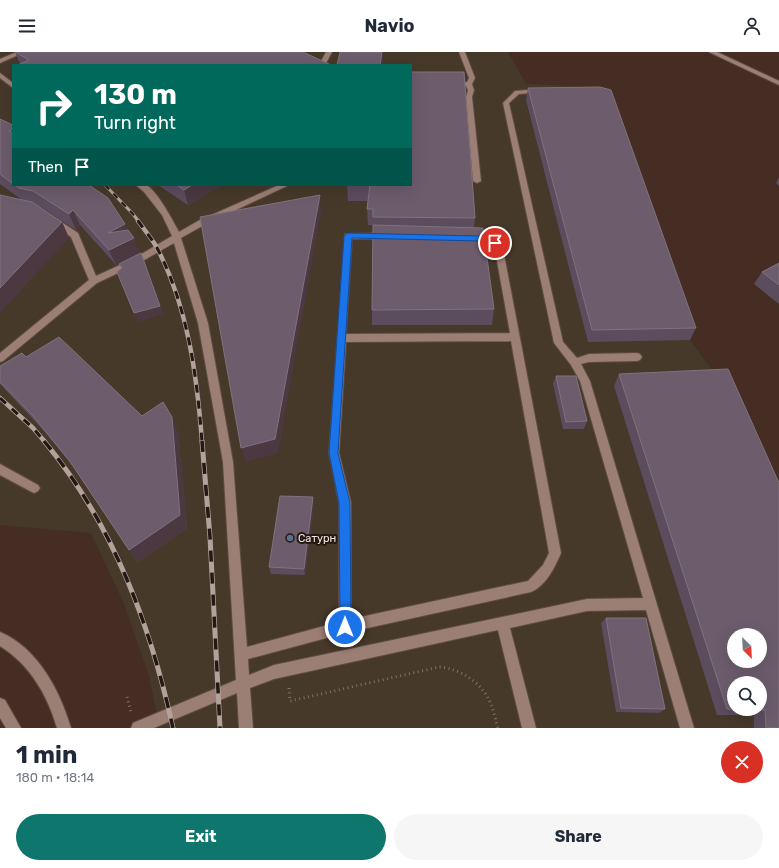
<!DOCTYPE html>
<meta charset="utf-8">
<style>
:root{--surface:#fff;--page:#f6f6f7;--text:#1f2937;--muted:#747a83;--accent:#0f766e}
body{margin:0;font-family:Rubik,sans-serif;background:var(--page);color:var(--text);height:100vh;display:flex;flex-direction:column;font-size:15px;white-space:nowrap}
*{box-sizing:border-box;margin:0}
p{font-size:13px;color:var(--muted)}
.icon{flex:none;width:22px;height:22px;fill:none;stroke:currentColor;stroke-width:2;stroke-linecap:round;stroke-linejoin:round}
.map{position:relative;height:676px;overflow:hidden}
.drawer{display:flex;flex-direction:column;background:var(--surface);flex:1}
.drawer>*{flex:none}
.hud{position:absolute;left:12px;top:12px;width:400px;height:122px;border-radius:0px;box-shadow:0 4px 16px #0002;background:#00695c;color:#fff;overflow:hidden}
.needle{width:26px;rotate:156deg}
.controls{position:absolute;left:727px;top:576px;display:grid;gap:8px}
.controls a{display:grid;place-items:center;width:40px;height:40px;border-radius:50%;background:var(--surface);box-shadow:0 4px 16px #0002;font-size:20px}
.pin{position:absolute;display:grid;place-items:center;width:34px;height:34px;color:#fff;margin:-17px;border:2px solid #fff;border-radius:50%;box-shadow:0 1px 4px #0007}
.me{position:absolute;width:44px;margin:-22px;rotate:0deg;stroke-linejoin:round;filter:drop-shadow(0 0 3px #0008)}
.turn{display:flex;align-items:center;gap:14px;height:84px;padding:0 16px;font-size:18px}
.turn .icon{width:52px;height:52px;stroke-width:2.5}
.turn b{display:block;font-size:28px;line-height:34px}
.then{display:flex;align-items:center;height:38px;padding:0 16px;background:#0003;gap:8px;font-size:15px}
.round{display:grid;place-items:center;flex:none;width:42px;height:42px;border-radius:21px;background:var(--page)}
.head{display:flex;align-items:center;justify-content:space-between;height:68px;padding:0 16px}
h1{font-size:24px;font-weight:700;line-height:30px}
.action{display:flex;gap:8px;margin-top:auto;padding:8px 16px}
.action a{flex:1;height:46px;border-radius:24px;background:var(--accent);color:#fff;font-size:16px;font-weight:700;line-height:46px;text-align:center}
.action a+a{background:var(--page);color:var(--text)}
header{display:flex;justify-content:space-between;align-items:center;height:52px;padding:0 16px;background:var(--surface);font-size:18px;font-weight:700}
.map>svg:first-child{display:block}
.industrial{fill:#46392a;fill-rule:evenodd}
.lines{fill:none;stroke-linecap:round;stroke-linejoin:round}
.lane-casing{stroke:#5f4c44;stroke-width:2}
.secondary-casing{stroke:#5f4c44;stroke-width:2}
.path{stroke:#846e67;stroke-width:3;stroke-dasharray:1 3.5;stroke-linecap:butt}
.lane{fill:#9b7e74;fill-rule:evenodd}
.secondary{fill:#9b7e74;fill-rule:evenodd}
.rail-far2-casing{stroke:#b4a19a;stroke-width:3}
.rail-far1-casing{stroke:#b4a19a;stroke-width:4.5}
.rail-casing{stroke:#b4a19a;stroke-width:5}
.rail-far2{stroke:#231814;stroke-width:2;stroke-dasharray:6;stroke-linecap:butt}
.rail-far1{stroke:#231814;stroke-width:3;stroke-dasharray:8;stroke-linecap:butt}
.rail{stroke:#231814;stroke-width:3.5;stroke-dasharray:11;stroke-linecap:butt}
.wall{fill:#5b4c5e}
.shaded-wall{fill:#4b3841}
.building{fill:#6c5c6c;stroke:#81727e;fill-rule:evenodd}
.route{fill:#1a73e8;stroke:#114b97}
.service-dot{fill:#5c6f8a;stroke:#231814;stroke-width:1.5}
.labels{text-anchor:middle;dominant-baseline:central;stroke-width:4;stroke-linejoin:round;paint-order:stroke}
.poi-label{font-size:11px;fill:#f7e7e1;stroke:#231814;text-anchor:start}
</style>
<header><svg class="icon" aria-label="menu" viewBox="0 0 24 24"><path d="M4 6h16M4 12h16M4 18h16"/></svg>Navio<svg class="icon" aria-label="person" viewBox="0 0 24 24"><circle cx="12" cy="8" r="4"/><path d="M4 21q1-7 8-7t8 7"/></svg></header>
<div class="map">
<svg width="779" height="676" viewBox="0 0 779 676">
<rect width="100%" height="100%" fill="#452d24"/>
<path class="industrial" d="M0 0H508L526 32 555 33 592 36 690 288 720 329 779 676H160L149 624 125 554 91 481 0 473ZM13 13H411V133H13ZM734 583H760V609H734ZM734 631H760V657H734Z"/>
<g class="lines">
<g class="lane-casing">
<path id="lane" d="M17 0H25L0 11V7Z
M326 0H332L325 13H319Z
M459 0H465L475 26 472 32 474 38 472 45 481 129 477 131 473 129 466 45 468 38 466 34 460 32 467 30 469 26Z
M709 0H717L779 29V33Z
M0 21 13 31V36L0 26Z
M540 37 542 38V40L519 42 509 51 563 290 577 306 589 302 637 301 640 302 642 305 640 308 637 309 589 310 581 312 590 329 694 676H680L646 558 587 559 510 576 536 676H522L498 578 274 627 250 636 253 676H239L237 641 154 676H131L133 671 236 628 223 410 198 271 174 191 139 211 97 231 3 309 0 310V301L89 228 71 185 51 171V167H57L78 181 96 224 133 207 172 184 162 163 144 140 136 133C139 133 143 132 146 133 157 138 173 169 179 180L198 169 279 133H289L204 173 181 186 208 271 233 410 247 595 339 570V451L329 401 345 182 386 181 390 184 386 187H352L346 282 510 281 495 198C485 186 475 193 468 186L472 183C485 183 496 186 503 197L561 501C555 515 546 534 531 540L345 581 248 607 249 623 274 613 587 547 643 546 580 329 571 313 554 291 503 51 515 39ZM511 289 549 501 543 513 528 529 351 567V451L339 401 346 290Z
M0 412 38 433 40 436 38 439 34 441 30 439 0 423Z"/>
</g>
<g class="secondary-casing">
<path id="secondary" d="M0 580C38 596 60 639 71 676H57C47 642 30 613 0 594Z
M0 646 5 648 21 676H6L0 666Z"/>
</g>
<path class="path" d="M289 636 290 649 439 615C458 616 479 629 488 646 493 655 495 666 498 676
M127 645 131 660"/>
<use href="#lane" class="lane"/>
<use href="#secondary" class="secondary"/>
<g class="rail-far2-casing">
<path id="rail-far2" d="M105 133 133 162 139 170"/>
</g>
<g class="rail-far1-casing">
<path id="rail-far1" d="M138 169C144 177 151 186 156 194 188 254 197 324 202 390
M0 346 33 376 45 390"/>
</g>
<g class="rail-casing">
<path id="rail" d="M44 389C113 472 150 572 173 676
M202 389 210 485 220 676"/>
</g>
<use href="#rail-far2" class="rail-far2"/>
<use href="#rail-far1" class="rail-far1"/>
<use href="#rail" class="rail"/>
</g>
<path class="wall" d="M15 0 331 13 20 12Z
M528 36 696 276 690 288 588 290 526 48Z
M0 67 13 73V133H89L127 178 140 201 116 213 80 173 76 178 41 155 38 154 62 170 69 186 22 148 0 132Z
M779 125V134L776 131Z
M158 133H222L188 153Z
M347 133H411L475 166 474 176 494 257 492 273H372V258L373 173H368L367 157 368 149H348Z
M779 211V252L754 232 762 220Z
M26 305 142 364 178 380 187 476 138 510 129 498 75 417 44 379 0 332V314Z
M619 322 779 676H754V663H717L614 334Z
M556 324 587 369 584 377H563L553 332Z
M314 452 305 523 271 522 269 515Z
M606 566 665 657 659 661 616 660 601 571Z"/>
<path class="shaded-wall" d="M382 0H383V8L382 13H380Z
M13 77V86L9 79Z
M192 133H222L188 153 184 138Z
M320 143 321 160 278 401 246 410 241 396Z
M73 158 80 173 76 178 69 162Z
M62 170 69 186 0 261V236Z
M125 172 131 187 134 186 140 201 116 213 109 198 108 181Z
M141 201 164 262 138 270 134 261Z
M172 365 178 380 187 476 138 510 129 498Z
M313 445 314 452 305 523 304 517Z"/>
<path class="building" d="M15 0H303L331 13H18L29 8Z
M340 0H382L380 13H337Z
M411 20H464L475 166 373 165V157H367L370 133H411Z
M600 35 611 38 696 276 592 278 528 36Z
M0 67 13 73V77L9 79 13 81V132L0 122Z
M15 133H89L108 146 125 172 108 181 128 178 134 186 109 198 73 158 69 162 33 139 19 136Z
M177 133H192L184 138Z
M0 143 32 150 62 170 0 236Z
M320 143 275 387 241 396 200 165Z
M373 173 483 176 494 257 372 258Z
M141 201 160 254 134 261 117 220 122 216 119 212Z
M779 211V233L762 220Z
M59 285 142 364 163 350 172 365 180 463 129 498 69 408 33 364 0 330V314L22 301 26 305Z
M728 317 779 431V676H766L765 658 744 657H760V631H734V657H727L619 322ZM734 583H760V609H734Z
M556 324H576L587 369 566 370Z
M280 444 313 445 304 517 269 515Z
M606 566H646L665 657 621 656Z"/>
<path class="route" d="M348 181 479 184 490 185 499 191 495 194 479 189 352 186 338 401 350 451 351 575 349 579 345 581 341 579 340 575 339 451 329 401 344 184Z"/>
<circle class="service-dot" cx="290" cy="486" r="4"/>
<g class="labels">
<g class="poi-label">
<text x="298" y="486">Сатурн</text>
</g>
</g>
</svg>
<div class="controls">
<a><svg class="needle" viewBox="-14 -14 28 28"><path d="M0-13l5 13h-10z" fill="#e53935"/><path d="M0 13l5-13h-10z" fill="#747a83"/></svg></a>
<a><svg class="icon" aria-label="search" viewBox="0 0 24 24"><circle cx="10" cy="10" r="6"/><path d="M15 15l6 6"/></svg></a>
</div>
<div class="pin" style="left:495px;top:191px;background:#d93025"><svg class="icon" aria-label="arrive" viewBox="0 0 24 24"><path d="M6 21V4h12l-3 4 3 4H6"/></svg></div>
<svg class="me" style="left:345px;top:575px" viewBox="-20 -20 40 40"><circle r="17" fill="#1a73e8" stroke="#fff" stroke-width="3"/><path d="M0-11L8 9 0 5-8 9z" fill="#fff"/></svg>
<div class="hud">
<div class="turn"><svg class="icon" aria-label="right" viewBox="0 0 24 24"><path d="M7 20v-9h11M14 6l5 5-5 5"/></svg><div><b>130 m</b>Turn right</div></div>
<div class="then">Then<svg class="icon" aria-label="arrive" viewBox="0 0 24 24"><path d="M6 21V4h12l-3 4 3 4H6"/></svg></div>
</div>
</div>
<section class="drawer">
<div class="head"><div><h1>1 min</h1><p>180 m · 18:14</p></div><a class="round" style="background:#d93025;color:#fff"><svg class="icon" aria-label="close" viewBox="0 0 24 24"><path d="M6 6l12 12M18 6L6 18"/></svg></a></div>
<div class="action"><a>Exit</a><a>Share</a></div>
</section>
